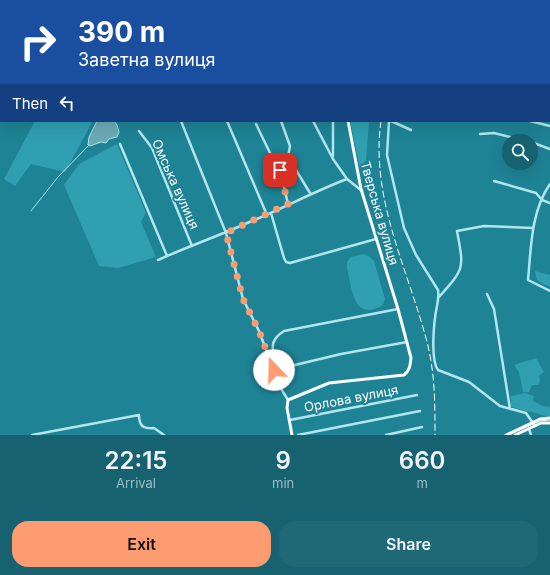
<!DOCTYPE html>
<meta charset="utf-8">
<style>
:root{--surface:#166270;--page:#1f6875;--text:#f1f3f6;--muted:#9ebcc3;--accent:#fd9c71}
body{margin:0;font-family:Inter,sans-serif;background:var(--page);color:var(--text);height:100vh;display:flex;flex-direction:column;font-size:15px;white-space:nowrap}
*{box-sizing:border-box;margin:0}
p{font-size:13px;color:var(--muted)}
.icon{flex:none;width:22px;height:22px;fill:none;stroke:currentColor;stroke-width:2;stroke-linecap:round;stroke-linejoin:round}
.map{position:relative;height:435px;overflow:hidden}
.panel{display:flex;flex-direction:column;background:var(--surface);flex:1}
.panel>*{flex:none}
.hud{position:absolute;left:0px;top:0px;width:550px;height:122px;box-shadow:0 4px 16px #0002;background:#1a4fa0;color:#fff;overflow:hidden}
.tools{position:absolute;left:502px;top:134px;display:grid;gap:8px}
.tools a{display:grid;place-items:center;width:36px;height:36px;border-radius:50%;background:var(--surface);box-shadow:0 4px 16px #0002;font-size:20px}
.pin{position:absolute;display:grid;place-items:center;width:34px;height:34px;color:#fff;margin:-17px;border-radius:8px;box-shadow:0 2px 6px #0006}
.me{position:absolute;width:44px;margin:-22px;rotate:339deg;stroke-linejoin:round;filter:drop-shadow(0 0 3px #0008)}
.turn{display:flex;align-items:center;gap:14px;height:84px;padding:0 12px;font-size:18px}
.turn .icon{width:52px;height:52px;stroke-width:2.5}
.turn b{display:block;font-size:28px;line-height:34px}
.then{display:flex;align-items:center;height:38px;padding:0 12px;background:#0003;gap:8px;font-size:15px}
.eta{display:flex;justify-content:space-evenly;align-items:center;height:68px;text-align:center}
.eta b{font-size:24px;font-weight:600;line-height:28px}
.action{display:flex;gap:8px;margin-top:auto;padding:8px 12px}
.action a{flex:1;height:46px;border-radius:16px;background:var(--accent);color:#111;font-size:16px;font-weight:600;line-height:46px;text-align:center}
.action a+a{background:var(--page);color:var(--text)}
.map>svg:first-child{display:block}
.green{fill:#2f9fb1}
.water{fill:#6caab6;stroke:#a5e6f0}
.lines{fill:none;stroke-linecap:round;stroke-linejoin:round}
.stream{stroke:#a5e6f0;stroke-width:1}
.minor{stroke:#b2e6ef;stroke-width:2.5}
.major{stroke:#fafeff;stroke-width:3}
.tram{stroke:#fff;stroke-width:1}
.rail{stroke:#fff;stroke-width:1;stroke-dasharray:7 3;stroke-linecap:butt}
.route{stroke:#fd9c71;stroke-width:7;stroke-dasharray:0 12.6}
.labels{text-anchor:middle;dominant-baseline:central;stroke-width:4;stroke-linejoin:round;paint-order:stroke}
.street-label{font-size:13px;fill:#fff;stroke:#1e8395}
</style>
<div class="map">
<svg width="550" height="435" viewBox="0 0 550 435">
<rect width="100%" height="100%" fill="#1e8395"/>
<path class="green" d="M35 121H93L65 172 31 164 15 186 4 179Z
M350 121H369L366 160 360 169Z
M117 144 146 213 141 222 156 257 118 268 99 266 64 185 79 164Z
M364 254 370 257 374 261 385 299 383 305C353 323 352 288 347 268V262L351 257Z
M535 271 550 275V287C541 283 535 282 535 271Z
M536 358 544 372 539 376 540 381 538 385H532L529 392H523L519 372 514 365Z
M525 393 534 396 533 401 543 406 550 407V417L511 407V396Z"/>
<path class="water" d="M97 121H114L117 125 119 132 117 137 109 139 106 143 101 142 90 146 88 145 89 137Z"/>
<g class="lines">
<path class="stream" d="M417 0H418
M398 1 399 0
M549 48H550
M31 211 58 177 89 145"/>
<path class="minor" d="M152 0 154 1
M42 1 43 0
M64 1V0
M88 1V0
M112 1V0
M179 1V0
M204 1V0
M232 1V0
M260 1 261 0
M288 1V0
M317 1V0
M0 62H1
M549 88 550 89
M549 107 550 108
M0 120 1 118
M181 121 226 233 243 299 259 331 280 387 288 400
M227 121 267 215
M281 121 290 146 288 157 310 193
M313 121 333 159 347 179
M389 121 387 155 404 228 416 255 438 290C439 296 438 300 437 306 434 320 430 359 438 370L469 382 500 406 526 413 535 426
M391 121 411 130
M530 121 550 126
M256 124 270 153 280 170 288 204
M139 131 152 148 192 246
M480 134 494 133 526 141
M531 142 550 149
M120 144 167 256
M333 156V121
M494 181 536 193 542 200 550 203
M550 184C531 211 531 248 528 280L550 291
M271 213 284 258 286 262 290 263 376 239
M158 260C189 246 221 235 252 221 284 208 315 191 347 179L362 191
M487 294 494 309 510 409
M439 297C465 268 464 269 457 231L484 226 533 228
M398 309 284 331C265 343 276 353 274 370L341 354 407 342
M290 420 417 395
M529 429 531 435
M32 435 139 415C139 426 143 429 154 428L164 435
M298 435 420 411
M386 435 422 427"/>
<path class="major" d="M368 1 369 0
M292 435 287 408 288 400 329 383 404 375C410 370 410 366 411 358L398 309 361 189 348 121
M506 435 540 419 550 418
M515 435 541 423H550"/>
<path class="tram" d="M509 435 540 421 550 420"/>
<path class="rail" d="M424 1 425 0
M381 121C370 198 408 269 427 342 435 373 435 403 435 435"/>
</g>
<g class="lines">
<path class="route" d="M274 370 259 331 243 299 226 233 288 204 280 170"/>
</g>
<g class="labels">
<g class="street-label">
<text transform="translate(176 184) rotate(66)">Омська вулиця</text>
<text transform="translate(380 213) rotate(74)">Тверська вулиця</text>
<text transform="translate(351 398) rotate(-11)">Орлова вулиця</text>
</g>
</g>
</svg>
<div class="tools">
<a><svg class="icon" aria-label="search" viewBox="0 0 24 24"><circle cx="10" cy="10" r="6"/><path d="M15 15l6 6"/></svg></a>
</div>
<div class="pin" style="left:280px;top:170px;background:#d93025"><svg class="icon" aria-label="arrive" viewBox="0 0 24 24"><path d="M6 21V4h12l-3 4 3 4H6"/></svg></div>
<svg class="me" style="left:274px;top:370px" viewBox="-20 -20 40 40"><circle r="19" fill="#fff"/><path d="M0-13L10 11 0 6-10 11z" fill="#fd9c71"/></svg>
<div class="hud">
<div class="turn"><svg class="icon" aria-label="right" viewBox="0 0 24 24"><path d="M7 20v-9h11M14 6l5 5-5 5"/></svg><div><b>390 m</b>Заветна вулиця</div></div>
<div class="then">Then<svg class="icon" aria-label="left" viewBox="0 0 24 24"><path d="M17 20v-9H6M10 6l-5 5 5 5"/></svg></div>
</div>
</div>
<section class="panel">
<div class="eta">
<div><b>22:15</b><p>Arrival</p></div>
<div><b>9</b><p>min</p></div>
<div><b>660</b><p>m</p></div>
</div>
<div class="action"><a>Exit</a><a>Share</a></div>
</section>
